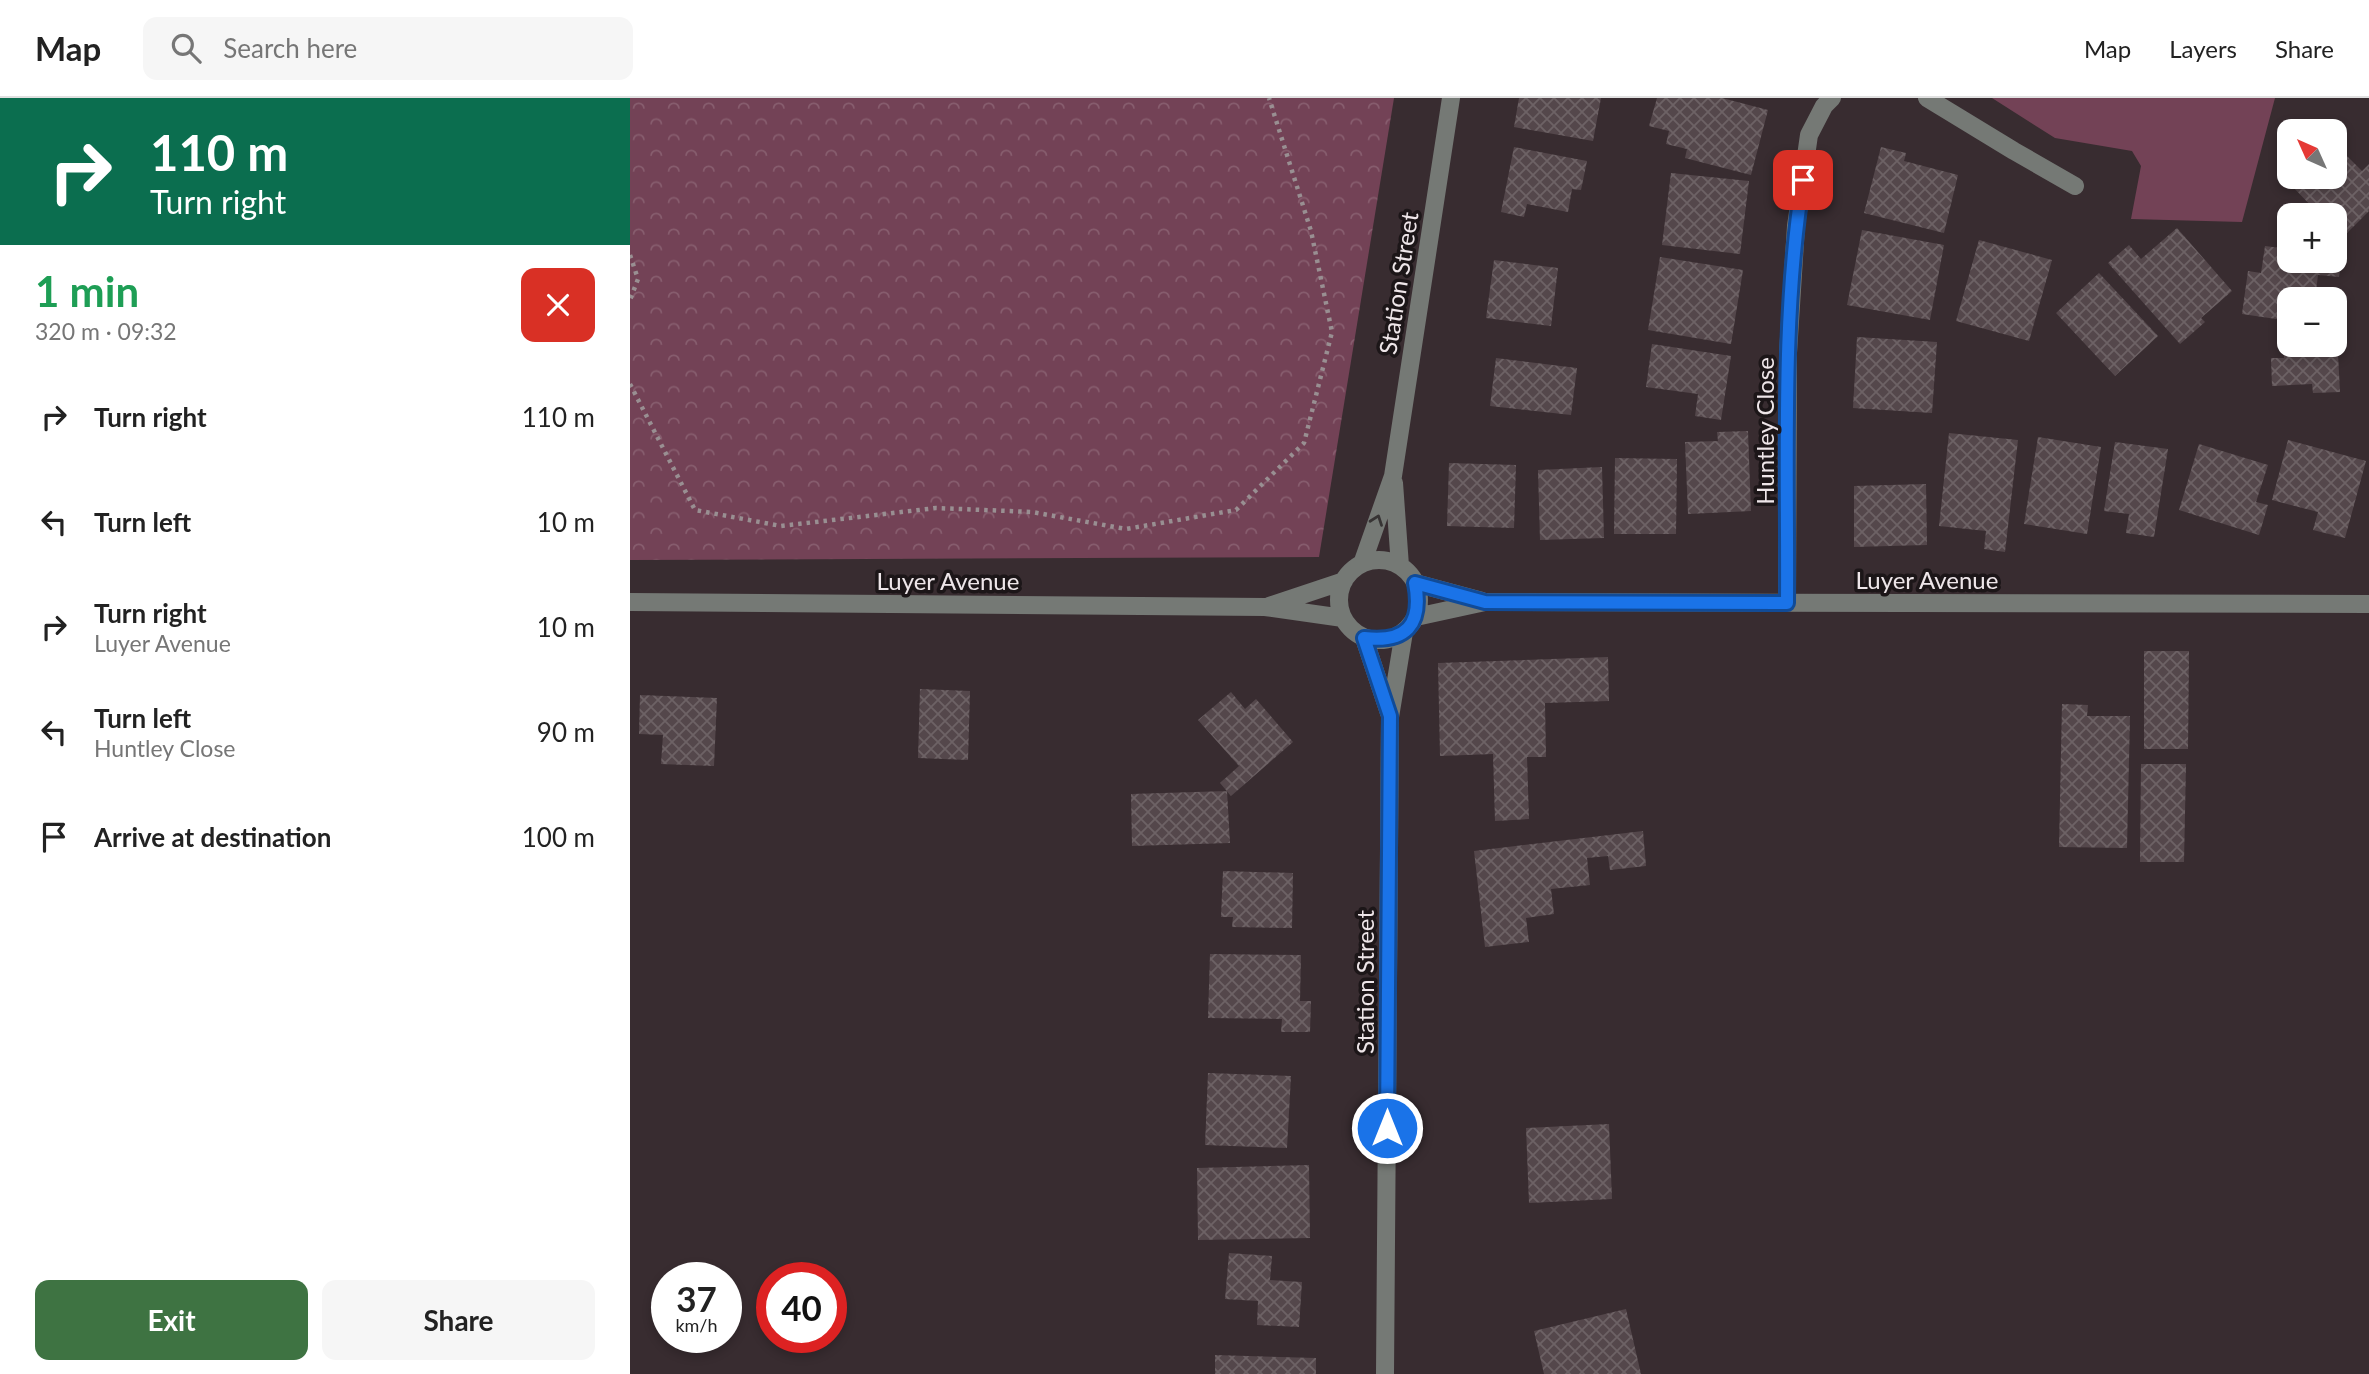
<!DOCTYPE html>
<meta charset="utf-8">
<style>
:root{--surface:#fff;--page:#f6f6f6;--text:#222;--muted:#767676;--line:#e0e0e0;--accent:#3e7342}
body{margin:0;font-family:Lato,sans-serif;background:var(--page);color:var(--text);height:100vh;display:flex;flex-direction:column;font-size:26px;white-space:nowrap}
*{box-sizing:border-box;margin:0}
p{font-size:23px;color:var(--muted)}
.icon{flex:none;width:38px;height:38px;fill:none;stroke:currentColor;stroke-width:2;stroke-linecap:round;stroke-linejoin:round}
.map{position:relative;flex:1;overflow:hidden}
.sheet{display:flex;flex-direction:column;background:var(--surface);width:630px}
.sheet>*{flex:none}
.top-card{background:#0b6e4f;color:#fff;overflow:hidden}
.needle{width:46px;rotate:315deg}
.controls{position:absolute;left:1647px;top:21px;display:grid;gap:14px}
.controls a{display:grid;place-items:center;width:70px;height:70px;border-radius:14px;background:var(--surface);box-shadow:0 4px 10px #0003;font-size:35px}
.speed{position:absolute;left:21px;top:1164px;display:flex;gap:14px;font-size:35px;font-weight:700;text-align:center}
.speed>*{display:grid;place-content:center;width:91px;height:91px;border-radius:50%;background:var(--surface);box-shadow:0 4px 10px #0003;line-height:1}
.speed small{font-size:18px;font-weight:400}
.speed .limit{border:10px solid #d22;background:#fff;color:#111}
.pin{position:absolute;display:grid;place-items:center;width:60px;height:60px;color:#fff;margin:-30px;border-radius:14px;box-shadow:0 4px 10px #0006}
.me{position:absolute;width:77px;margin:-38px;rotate:0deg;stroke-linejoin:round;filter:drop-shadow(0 0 5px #0008)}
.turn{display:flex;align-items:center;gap:24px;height:147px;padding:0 35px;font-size:32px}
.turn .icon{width:91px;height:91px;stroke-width:2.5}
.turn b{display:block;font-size:49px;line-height:60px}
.round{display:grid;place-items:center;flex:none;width:74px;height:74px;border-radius:14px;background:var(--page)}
.summary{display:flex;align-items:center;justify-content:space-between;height:119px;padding:0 35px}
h1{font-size:42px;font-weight:700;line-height:52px;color:#1e9e55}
.button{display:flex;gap:14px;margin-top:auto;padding:14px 35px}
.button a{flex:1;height:80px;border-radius:14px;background:var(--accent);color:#fff;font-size:28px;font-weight:700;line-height:80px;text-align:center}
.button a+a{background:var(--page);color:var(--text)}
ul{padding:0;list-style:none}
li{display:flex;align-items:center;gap:21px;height:105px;padding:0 35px}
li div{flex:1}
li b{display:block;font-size:26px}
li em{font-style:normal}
header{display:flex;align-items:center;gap:42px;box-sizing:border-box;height:98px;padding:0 35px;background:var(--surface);border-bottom:2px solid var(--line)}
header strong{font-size:33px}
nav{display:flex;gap:38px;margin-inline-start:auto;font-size:24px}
.search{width:490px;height:63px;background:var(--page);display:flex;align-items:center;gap:18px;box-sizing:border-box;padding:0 24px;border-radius:14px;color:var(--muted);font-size:26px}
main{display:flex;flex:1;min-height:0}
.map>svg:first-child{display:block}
.forest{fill:url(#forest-crowns)}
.park{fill:#734256}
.building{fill:url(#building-cross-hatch)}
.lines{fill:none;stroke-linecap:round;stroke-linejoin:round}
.path{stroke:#998f92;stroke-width:4.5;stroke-dasharray:3.5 5;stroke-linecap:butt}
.minor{stroke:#757975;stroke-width:18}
.oneway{stroke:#373434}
.route-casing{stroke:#114b97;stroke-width:18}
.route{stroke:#1a73e8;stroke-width:12}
.labels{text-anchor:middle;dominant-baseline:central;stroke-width:7;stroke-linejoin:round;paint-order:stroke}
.street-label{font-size:24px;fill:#eee6e9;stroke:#1c1618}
</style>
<header>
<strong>Map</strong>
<div class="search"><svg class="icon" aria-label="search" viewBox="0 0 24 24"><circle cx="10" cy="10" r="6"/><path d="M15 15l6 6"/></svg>Search here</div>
<nav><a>Map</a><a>Layers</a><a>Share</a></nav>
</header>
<main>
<section class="sheet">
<div class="top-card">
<div class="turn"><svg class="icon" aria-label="right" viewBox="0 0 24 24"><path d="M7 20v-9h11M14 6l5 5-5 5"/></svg><div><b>110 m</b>Turn right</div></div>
</div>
<div class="summary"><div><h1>1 min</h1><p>320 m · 09:32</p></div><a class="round" style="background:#d93025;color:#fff"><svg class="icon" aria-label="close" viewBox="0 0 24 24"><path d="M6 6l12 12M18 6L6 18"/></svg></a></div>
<ul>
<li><svg class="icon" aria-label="right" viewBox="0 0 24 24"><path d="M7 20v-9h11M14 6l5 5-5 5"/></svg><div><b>Turn right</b></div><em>110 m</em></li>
<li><svg class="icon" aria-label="left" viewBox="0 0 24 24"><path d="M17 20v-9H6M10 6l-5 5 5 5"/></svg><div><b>Turn left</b></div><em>10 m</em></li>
<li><svg class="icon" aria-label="right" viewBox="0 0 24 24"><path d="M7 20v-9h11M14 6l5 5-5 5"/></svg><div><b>Turn right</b><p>Luyer Avenue</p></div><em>10 m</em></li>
<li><svg class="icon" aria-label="left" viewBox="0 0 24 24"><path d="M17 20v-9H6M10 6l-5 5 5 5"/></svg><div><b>Turn left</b><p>Huntley Close</p></div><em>90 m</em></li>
<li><svg class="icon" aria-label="arrive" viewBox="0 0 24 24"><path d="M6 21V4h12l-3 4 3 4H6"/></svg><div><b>Arrive at destination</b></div><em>100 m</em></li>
</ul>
<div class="button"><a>Exit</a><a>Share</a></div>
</section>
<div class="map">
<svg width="1739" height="1276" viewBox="0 0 1739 1276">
<defs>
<pattern id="forest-crowns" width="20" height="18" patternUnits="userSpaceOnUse" patternTransform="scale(1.75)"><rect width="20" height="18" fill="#734256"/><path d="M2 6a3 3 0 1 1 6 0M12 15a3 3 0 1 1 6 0" fill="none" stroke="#875d6e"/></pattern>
<pattern id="building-cross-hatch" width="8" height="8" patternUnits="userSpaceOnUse" patternTransform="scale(1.75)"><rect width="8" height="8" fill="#54474b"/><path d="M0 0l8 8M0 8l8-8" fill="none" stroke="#6d6265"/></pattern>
</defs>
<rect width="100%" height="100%" fill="#382c30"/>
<path class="forest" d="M0 0H764L689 459 0 462Z"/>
<path class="park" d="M1362 0H1645L1612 124 1501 121 1511 68 1502 53 1425 40Z"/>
<path class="building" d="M889 0H971L963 43 884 29Z
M1027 0H1092L1138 12 1121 77 1055 60 1057 51 1036 46 1039 33 1019 28Z
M1704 45 1732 73 1739 66V113L1712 140 1704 132V117H1690L1659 85 1665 79H1704Z
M884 49 957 63 951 92 942 91 938 114 897 106 894 119 871 114Z
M1251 49 1276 55 1274 63 1328 77 1314 135 1234 115Z
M1041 75 1119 83 1110 156 1032 147Z
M1547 130 1602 193 1571 220 1575 224 1550 246 1478 165 1499 147 1511 161Z
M1232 132 1314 147 1300 222 1217 207Z
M1349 142 1422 162 1399 243 1326 223Z
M1635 148 1659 151V163H1704V157L1712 158 1709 179 1688 177 1685 201H1659V223L1612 216 1618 173 1631 175Z
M1030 159 1113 172 1101 246 1018 232Z
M864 162 928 170 921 228 856 220Z
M1469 175 1528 238 1485 278 1426 215Z
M1704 237H1707L1710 294 1683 295 1682 286 1642 288 1641 260H1654L1653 240H1659V247H1704Z
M1227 239 1307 244 1302 315 1223 310Z
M1022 246 1101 258 1091 322 1065 318 1068 296 1016 289Z
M866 260 947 270 941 317 860 308Z
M1118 333 1121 413 1058 416 1055 344 1088 343 1087 334Z
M1319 335 1388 342 1375 454 1354 451 1356 433 1309 428Z
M1408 339 1471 349 1457 436 1394 426Z
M1658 342 1736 363 1715 440 1683 432 1688 414 1642 402Z
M1485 344 1538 351 1524 439 1496 435 1499 416 1474 413Z
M1569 346 1638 367 1626 404 1638 407 1629 437 1549 412Z
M985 360 1047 361 1046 436H984Z
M819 365 886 367 884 430 817 428Z
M972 369 974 440 910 442 908 372Z
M1296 386 1297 447 1224 449V388Z
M1514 553H1559L1558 651H1514Z
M978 559 979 603 915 605 916 659H897L899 721 865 723 863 656 810 658 808 565Z
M290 591 340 593 338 662 288 660Z
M601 594 615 611 626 601 663 644 601 698 590 685 609 668 568 622Z
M10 597 87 600 84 668 31 666 33 637 9 636Z
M1432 606 1458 607 1457 618H1500L1497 750 1429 749Z
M1511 666H1556L1554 764H1510Z
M597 693 600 745 502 748 501 696Z
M1013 733 1016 768 980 772 978 758 957 760 960 787 921 791 924 816 896 820 899 844 855 849 844 753Z
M593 773 663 775 662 830 602 829 603 819H591Z
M580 856 671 857 670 903H681L680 934H651L652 921 578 920Z
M578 975 661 978 657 1050 575 1047Z
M979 1026 982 1101 899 1105 896 1030Z
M679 1067 680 1140 568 1142 567 1070Z
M599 1155 642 1158 640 1182 672 1184 669 1229 627 1227 628 1203 595 1201Z
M996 1211 1011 1276H914L904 1233Z
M585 1257 686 1260V1276H585Z"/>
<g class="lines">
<path class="path" d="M0 157 8 181 0 202
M0 286 65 412 151 428 306 410 402 414 496 431 606 412 674 345 702 234 681 133 639 0"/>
<path class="minor" d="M1297 0 1384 53 1445 88
M764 385 770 468
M709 502a40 40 0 1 1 80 0a40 40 0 1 1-80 0Z
M732 466 763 378 821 0
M785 485 852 503
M0 504 635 509 713 520
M1157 505 1158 255 1166 128 1179 37 1194 8 1202 0
M639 508 714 483
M786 519 855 504 1739 506
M734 540 759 615
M755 1276 760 619 774 534"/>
</g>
<defs><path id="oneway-chevron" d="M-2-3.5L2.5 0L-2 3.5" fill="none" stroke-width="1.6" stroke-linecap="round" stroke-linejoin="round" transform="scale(1.75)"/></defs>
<use class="oneway" href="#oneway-chevron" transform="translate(747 422) rotate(-70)"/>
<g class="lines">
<g class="route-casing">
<path id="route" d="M757 1030 760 618 734 540C776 545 793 527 785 485L855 504 1157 505C1158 365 1151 222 1173 82"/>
</g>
<use href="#route" class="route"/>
</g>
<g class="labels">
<g class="street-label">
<text transform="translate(768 185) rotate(-81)">Station Street</text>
<text transform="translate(1134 333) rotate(-90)">Huntley Close</text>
<text x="1297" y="481">Luyer Avenue</text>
<text x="318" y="482">Luyer Avenue</text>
<text transform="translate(734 884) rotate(-90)">Station Street</text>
</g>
</g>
</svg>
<div class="controls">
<a><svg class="needle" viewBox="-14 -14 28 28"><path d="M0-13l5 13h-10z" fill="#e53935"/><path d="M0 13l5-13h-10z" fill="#767676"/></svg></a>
<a>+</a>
<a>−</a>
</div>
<div class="speed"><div>37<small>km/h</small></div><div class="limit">40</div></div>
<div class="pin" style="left:1173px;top:82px;background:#d93025"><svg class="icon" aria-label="arrive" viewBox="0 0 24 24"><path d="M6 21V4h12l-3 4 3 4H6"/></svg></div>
<svg class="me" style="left:757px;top:1030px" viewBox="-20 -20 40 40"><circle r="17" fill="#1a73e8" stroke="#fff" stroke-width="3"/><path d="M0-11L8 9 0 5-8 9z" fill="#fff"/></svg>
</div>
</main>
